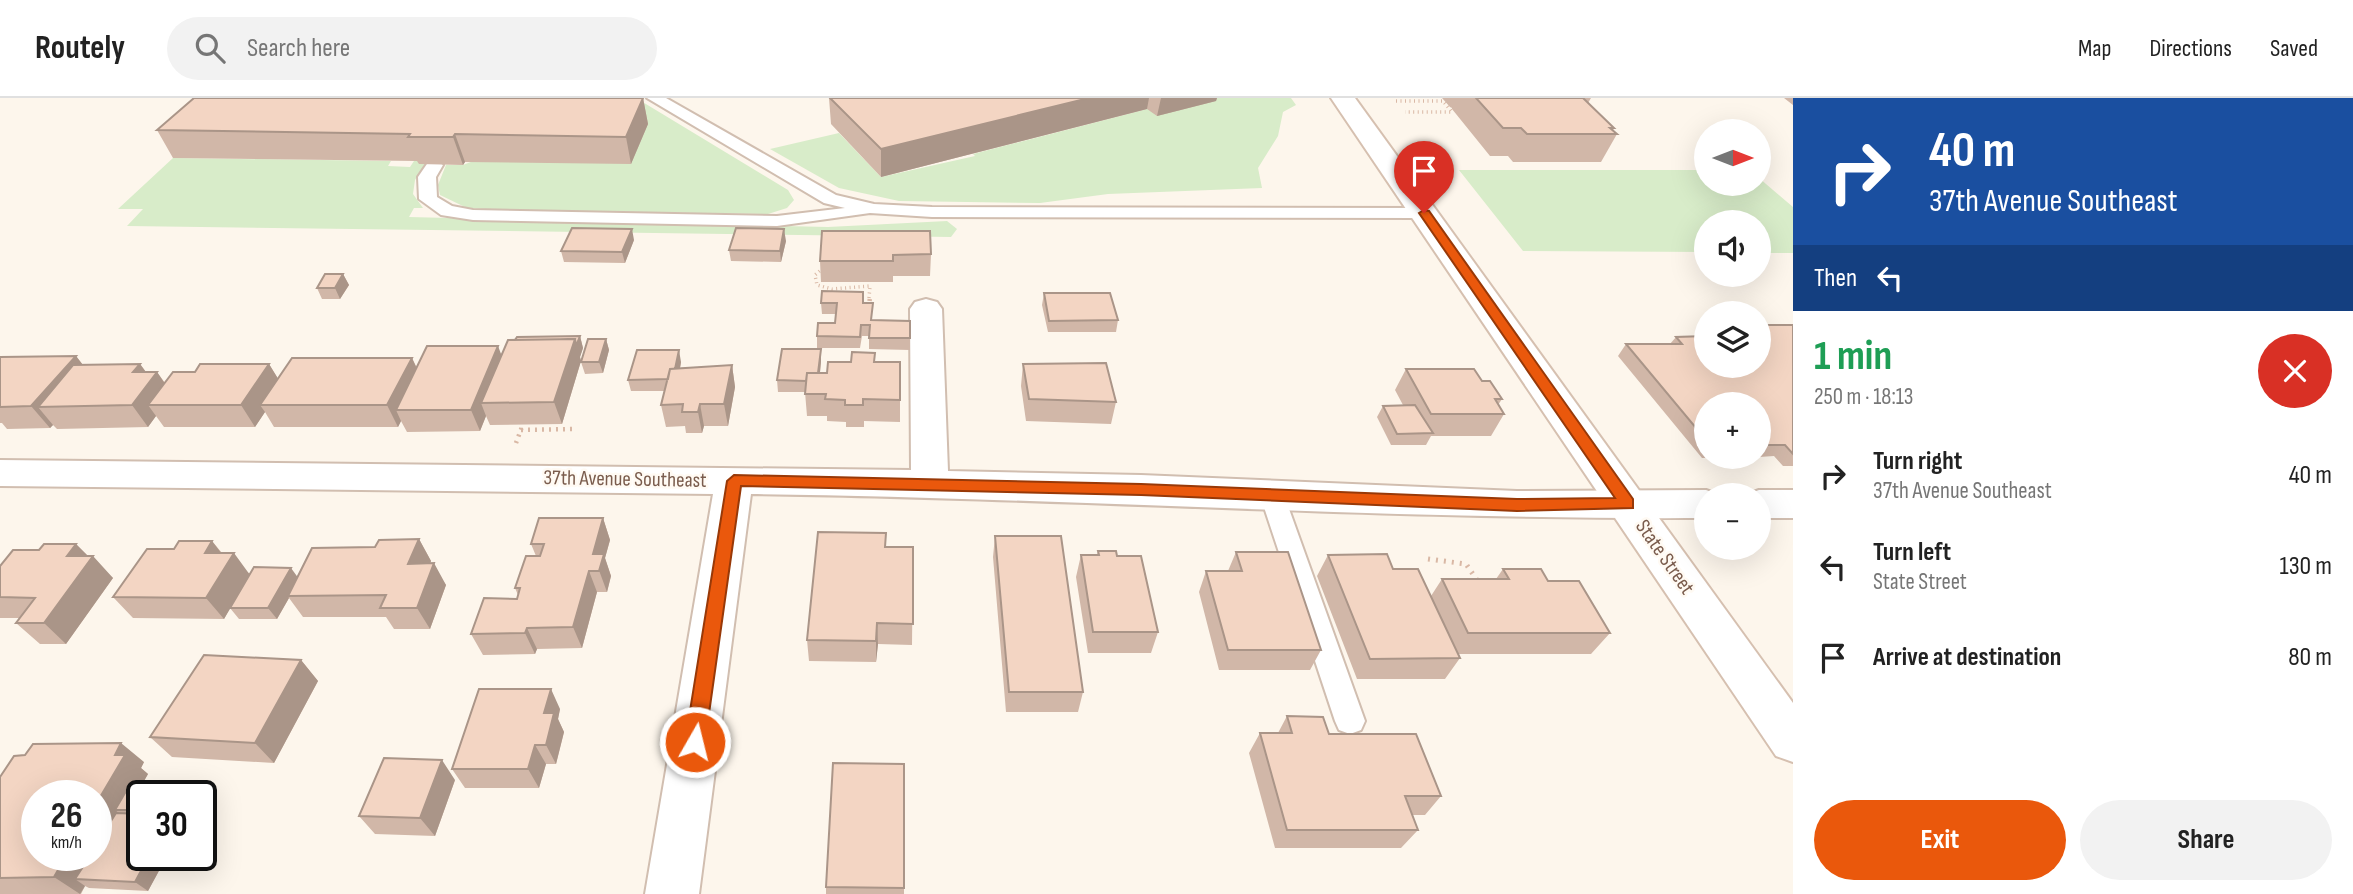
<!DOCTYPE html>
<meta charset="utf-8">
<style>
:root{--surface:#fff;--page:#f2f2f2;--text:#222;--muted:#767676;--line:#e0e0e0;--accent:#ea580c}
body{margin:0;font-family:"Sofia Sans Condensed",sans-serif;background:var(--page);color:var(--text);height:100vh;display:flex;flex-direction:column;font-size:26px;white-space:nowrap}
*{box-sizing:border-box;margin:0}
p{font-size:23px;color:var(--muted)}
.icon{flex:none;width:38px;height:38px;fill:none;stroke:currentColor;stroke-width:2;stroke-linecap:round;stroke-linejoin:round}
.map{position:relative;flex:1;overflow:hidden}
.panel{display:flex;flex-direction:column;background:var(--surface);width:560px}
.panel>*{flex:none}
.top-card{background:#1a4fa0;color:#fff;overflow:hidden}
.needle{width:46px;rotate:90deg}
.fabs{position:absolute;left:1694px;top:21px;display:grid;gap:14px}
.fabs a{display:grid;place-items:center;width:77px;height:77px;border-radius:50%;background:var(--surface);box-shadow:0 7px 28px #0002;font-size:35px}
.speed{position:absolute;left:21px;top:682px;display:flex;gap:14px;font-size:35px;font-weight:700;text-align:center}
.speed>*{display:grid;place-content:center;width:91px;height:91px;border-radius:50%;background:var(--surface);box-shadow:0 7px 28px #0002;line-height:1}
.speed small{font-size:18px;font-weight:400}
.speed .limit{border:4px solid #111;border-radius:10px;background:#fff;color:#111}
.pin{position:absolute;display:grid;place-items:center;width:60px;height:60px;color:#fff;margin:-72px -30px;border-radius:50% 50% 50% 0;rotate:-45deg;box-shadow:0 0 7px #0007}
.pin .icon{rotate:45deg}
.me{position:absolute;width:77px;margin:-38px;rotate:8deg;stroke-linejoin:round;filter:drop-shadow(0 0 5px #0008)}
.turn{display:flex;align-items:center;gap:24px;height:147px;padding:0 21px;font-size:32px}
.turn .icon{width:91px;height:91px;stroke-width:2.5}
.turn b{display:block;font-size:49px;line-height:60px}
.then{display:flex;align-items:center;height:66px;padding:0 21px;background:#0003;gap:14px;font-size:26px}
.round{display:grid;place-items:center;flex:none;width:74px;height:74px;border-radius:37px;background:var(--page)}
.head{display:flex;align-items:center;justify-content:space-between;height:119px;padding:0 21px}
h1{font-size:42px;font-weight:700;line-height:52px;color:#1e9e55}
.button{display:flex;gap:14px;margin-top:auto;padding:14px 21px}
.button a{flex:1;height:80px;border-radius:42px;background:var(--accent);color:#fff;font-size:28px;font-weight:700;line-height:80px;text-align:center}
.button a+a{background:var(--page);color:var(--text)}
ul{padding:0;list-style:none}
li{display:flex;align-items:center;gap:21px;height:91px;padding:0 21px}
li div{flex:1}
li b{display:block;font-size:26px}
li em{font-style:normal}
header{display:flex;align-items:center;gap:42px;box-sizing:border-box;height:98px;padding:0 35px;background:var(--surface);border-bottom:2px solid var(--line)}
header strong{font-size:33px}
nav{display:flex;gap:38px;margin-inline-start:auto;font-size:24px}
.search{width:490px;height:63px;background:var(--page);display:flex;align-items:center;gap:18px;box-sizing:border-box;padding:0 24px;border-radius:38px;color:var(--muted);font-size:26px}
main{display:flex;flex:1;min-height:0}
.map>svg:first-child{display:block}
.green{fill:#d8ecc9}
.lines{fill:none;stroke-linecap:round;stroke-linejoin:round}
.service-casing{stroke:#d1beb0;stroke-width:4}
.minor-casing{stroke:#d1beb0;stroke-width:4}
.secondary-casing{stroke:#d6c0b0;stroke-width:4}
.path-far2{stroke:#d9b8a5;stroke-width:3.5;stroke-dasharray:1 3.5;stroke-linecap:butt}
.path-far1{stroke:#d9b8a5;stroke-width:4.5;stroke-dasharray:2 5;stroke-linecap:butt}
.path{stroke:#d9b8a5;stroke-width:5;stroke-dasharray:2 6;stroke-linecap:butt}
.service{fill:#fff;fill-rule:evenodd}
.minor{fill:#fff;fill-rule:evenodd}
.secondary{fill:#fff;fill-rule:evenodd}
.wall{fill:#d1b7a8}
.shaded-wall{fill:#aa9588}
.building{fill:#f3d5c3;stroke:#aa9588;stroke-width:2}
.route{fill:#ea580c;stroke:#983908;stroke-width:2}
.labels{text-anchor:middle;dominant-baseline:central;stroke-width:5;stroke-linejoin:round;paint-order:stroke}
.street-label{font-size:21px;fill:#7a5c4d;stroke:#fffaf3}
</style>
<header>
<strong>Routely</strong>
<div class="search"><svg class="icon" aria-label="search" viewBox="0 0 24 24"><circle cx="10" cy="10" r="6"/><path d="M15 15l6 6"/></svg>Search here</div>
<nav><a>Map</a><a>Directions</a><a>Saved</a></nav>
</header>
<main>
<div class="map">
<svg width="1793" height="796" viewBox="0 0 1793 796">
<rect width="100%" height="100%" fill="#fdf6ec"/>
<path class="green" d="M636 0 788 92 794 102 787 110 768 116 498 112 467 110 440 97 438 87 446 67H463Z
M1212 0H1291L1296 7 1283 14 1278 38 1258 70 1262 90 1108 96 1040 105 899 103 839 90 770 51 839 35 881 79 975 58 973 56 1147 11Z
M173 60 391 63 388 68 410 69 414 63H421L419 66H425L415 82 413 96 423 110H414L409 119 828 129 947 123 957 131 951 139 127 128 143 111H118Z
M1459 72H1706V86H1759V80L1793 109V155H1759V124H1706V154L1523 153Z"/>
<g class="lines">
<g class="service-casing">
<path id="service" d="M647 0H666L836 97 874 106 932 109 1424 110 1433 115 1424 120 932 119 870 115 777 128 473 122 441 117 419 101 418 79 429 63 435 62 443 67 436 79 437 99 452 108 473 112 777 118 845 110 824 105Z
M1272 388 1281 391 1284 397 1365 623 1361 632 1350 636 1339 632 1335 623 1260 397 1263 391Z"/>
</g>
<g class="minor-casing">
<path id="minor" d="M926 201 937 204 942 211 948 373 1141 377 1517 393 1706 392 1720 397H1706V420C1388 422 1070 400 751 396L699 796H645L713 396 0 388V362L911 372 910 211 915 204Z
M1759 392H1793V420H1759V397H1745Z"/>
</g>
<g class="secondary-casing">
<path id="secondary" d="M1331 0H1355L1793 605V664L1776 658Z"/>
</g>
<path class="path-far2" d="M1396 3H1443L1452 14H1405
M823 170 815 177 817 187 832 191 870 188 869 200"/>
<path class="path-far1" d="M869 210 870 198
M521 332 576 331
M516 345 523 326"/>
<path class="path" d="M1428 461 1466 466 1479 485"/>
<use href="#service" class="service"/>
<use href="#minor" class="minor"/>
<use href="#secondary" class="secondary"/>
</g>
<path class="wall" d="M194 0H643L648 26 631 66 465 64 463 67 419 66 417 63 173 60 157 32Z
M829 0H1217L1216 3 1157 18 1147 11 881 79 831 26Z
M1442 0H1591L1588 5 1614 30 1613 33 1617 36 1601 64H1513L1508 58H1490L1452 11V10L1450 9Z
M1784 0H1793V7Z
M822 133 931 156 930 178H893V184H821L820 163Z
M634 142 625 165 564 164 561 153Z
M786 143 781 164 731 163 729 152Z
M343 176 349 187 340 201H322L317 190Z
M1044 195 1118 222 1116 234H1048L1042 207Z
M821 205H863L872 222 910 223V252L869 251V238H862L860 250H817V238L835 225 836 216H822Z
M1793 227V368H1783L1774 358 1759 359V306H1706V359H1752L1702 360 1618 258 1626 246H1670L1676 239 1701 238 1705 234H1706V268Z
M580 238 583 250 580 259 581 263 562 326 490 327 486 318 480 333 407 334 401 323 398 329H274L265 314 255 329H164L156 318 148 329 57 331 53 327 50 330 7 331 2 325H0V259L76 258 83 267 140 266 146 274H157L165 285 195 274 269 266 278 281 412 260 417 270 501 257Z
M606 241 609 252 603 275 585 276 581 264Z
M821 263 820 275H827L875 264H900V324L864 323V329H846V324L827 323V318H807L805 294H778L777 282Z
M681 264 680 270 732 267 735 289 728 328H704L702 335H686L685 328 666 329 661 307 665 293H631L628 282Z
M1023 266 1116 304 1111 326 1026 323 1021 288Z
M1406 271 1482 283 1502 301 1498 307 1504 316 1491 338H1431L1426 347H1391L1377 319 1383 308 1403 307 1395 292Z
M603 420 610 442 605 460 611 478 607 494H597L582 550 537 551 535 556 483 557 471 536 517 501 518 497 515 490 536 458 531 446Z
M886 435V449H913L912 547 878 546 876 564 809 563 807 542Z
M995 438 1083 594 1078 614H1006L993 459Z
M419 441 431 463 430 465 446 487 430 531H394L386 519H303L289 500 277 521H239L230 510 224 521 133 520 113 499 174 451 212 443 222 455 250 476 297 479 375 449Z
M76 446 88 458 113 480 66 546H40L16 525 19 520H0V468Z
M1098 453 1117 458 1158 534 1151 555H1088L1076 479 1081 457H1097Z
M1236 454 1321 552 1310 572H1219L1199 494 1206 473H1228Z
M1328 457 1393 471 1431 498 1442 481H1496L1503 471 1548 483 1610 535 1591 556H1459L1460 560 1445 581H1357L1317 478Z
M301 562 318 583 274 665 172 659 150 639Z
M560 611 558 621 564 634 556 666H546L539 690H465L452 671Z
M1287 618 1329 636 1441 698 1425 717H1412L1418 732 1401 750H1275L1249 655 1260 635H1278Z
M25 657 144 664 141 670 148 676 143 684 170 695 142 698V758H167L148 793 89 790 85 788 81 796H0V679Z
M904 666V796H826V789Z
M455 682 435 738 375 736 359 718Z"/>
<path class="shaded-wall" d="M643 0 648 26 631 66 626 39Z
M1089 0H1149L1147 11 881 79V51Z
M1161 0H1217L1216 3 1157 18Z
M455 36 465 64 463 67 453 39Z
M632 131 634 142 625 165 622 154Z
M784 131 786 143 781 164 780 153Z
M343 176 349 187 340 201 335 190Z
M580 238 583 250 580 259 581 263 562 326 554 304 575 241Z
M606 241 609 252 603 275 599 264Z
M498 248 506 269 481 305 486 318 480 333 471 312Z
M821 251V263L818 294 817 283Z
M679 252 681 264 678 282 675 271Z
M76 258 92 279 38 309 53 327 50 330 31 308Z
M412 260 422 282 396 312 401 323 398 329 387 307Z
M140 266 151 281 157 274 172 296 148 307 156 318 148 329 132 307 133 274Z
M269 266 282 287 260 307 265 314 255 329 241 307Z
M732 267 735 289 728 328 724 306Z
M700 306 704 328 702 335 698 314Z
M603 420 610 442 605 460 611 478 607 494 593 456Z
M419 441 431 463 421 487 408 466Z
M212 443 228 464 234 455 250 477 224 521 206 500 205 455Z
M76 446 91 461 93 458 113 480 66 546 44 525 67 458Z
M434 465 446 487 430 531 417 510Z
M291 470 299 481 288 498 289 500 277 521 268 510Z
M589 473 597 494 582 550 573 529Z
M877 525 878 546 876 564V543Z
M527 530 537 551 535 556 525 535Z
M301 562 318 583 274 665 255 645Z
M551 591 560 611 558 621 564 634 556 666 546 647 544 615Z
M121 645 144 664 141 670 148 676 128 712H115L124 719 89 782 75 781 85 788 80 796 54 779 66 758H96V706L122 662 115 657Z
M535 647 546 666 539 690 528 671Z
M442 662 455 682 435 738 420 720Z
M159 685 170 695 168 698H150Z
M149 758H167L148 793 135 784Z"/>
<path class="building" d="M194 0H643L626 39 455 36 453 39H408L410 36 157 32Z
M830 0H1089L881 51Z
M1476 0H1583L1614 30H1610L1617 36H1527L1521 30H1503Z
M572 130 632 131 622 154 561 153Z
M736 130 784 131 780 153 729 152Z
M822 133H930L931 156 893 157V163H820Z
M325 176H343L335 190H317Z
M822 193 863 194V205H873L871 222 910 223V240H869L870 227H861L860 239 817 238 818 225H835L837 205H821Z
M1044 195H1110L1118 222 1049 223Z
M1759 227H1793V356L1785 347H1759V306H1706V342L1626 246H1682L1676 239 1706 238V268H1759Z
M580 238 576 248 575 241 515 242 517 239Z
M575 241 554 304 481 305 508 242Z
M588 241H606L599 264H581Z
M427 248H498L471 312H396Z
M782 251H821L818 275H807L806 283 777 282Z
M637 252H679L675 271H670L668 281 628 282Z
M852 254 875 255 874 264H900V302L863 301V307H845V302L825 301 826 296H805L807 275H827L828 264H851Z
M76 258 31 308 0 309V259Z
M292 260H412L387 307H260Z
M1106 265 1116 304 1029 301 1023 266Z
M140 266 133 274H157L132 307 38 309 73 267Z
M200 266H269L241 307H148L173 274H195Z
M732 267 724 306H700L698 314H682L683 306 661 307 670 271Z
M1406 271H1474L1482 283H1490L1502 301H1495L1504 316H1431Z
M1415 307 1433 335 1397 336 1383 308Z
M539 420H603L593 456H604L599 473H589L573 529 527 530 525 535 471 536 484 500 517 501 520 490H515L526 458H540L544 446H531Z
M818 434 886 435 885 449H913V526L877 525 876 543 807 542Z
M995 438H1061L1083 594H1009Z
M419 441 408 466 434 465 417 510H380L386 497 288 498 312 450 375 449 379 442Z
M179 443H212L205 455H234L206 500 113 499 147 451H174Z
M44 446H76L67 458H93L44 525H16L35 500 0 499V468L13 452H39Z
M1098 453H1116L1117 458H1141L1158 534H1093L1081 457H1099Z
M1236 454H1288L1321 552H1228L1206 473H1242Z
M1387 456 1393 471H1418L1460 560 1370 561 1328 457Z
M254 469 291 470 268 510H230Z
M1503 471H1541L1548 483H1579L1610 535H1468L1442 481H1509Z
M204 557 301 562 255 645 150 639Z
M479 591H551L544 615H554L546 647H535L528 671H452Z
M1287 618 1323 619 1329 636H1416L1441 698H1405L1418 732H1287L1260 635H1292Z
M121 645 115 657H125L96 706V698H37V758H66L54 779 0 780V679L14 658 25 657 33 646Z
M384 660 442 662 420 720 359 718Z
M833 665 904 666V790L826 789Z
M132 683 159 685 150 698H142V712H115Z
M116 715 142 716V758H149L135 784 75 781 90 758H96V747Z"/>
<path class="route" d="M1424 112 1429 113 1633 401V410L1517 413 1141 397 741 388 705 644 702 650 695 653 688 650 685 644 727 383 734 377 1141 386 1517 401 1615 400 1419 115Z"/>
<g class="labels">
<g class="street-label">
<text transform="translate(625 381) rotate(1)">37th Avenue Southeast</text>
<text transform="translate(1665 459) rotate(55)">State Street</text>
</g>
</g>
</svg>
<div class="fabs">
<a><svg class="needle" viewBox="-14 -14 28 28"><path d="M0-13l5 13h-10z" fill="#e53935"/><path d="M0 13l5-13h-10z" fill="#767676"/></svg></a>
<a><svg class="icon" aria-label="sound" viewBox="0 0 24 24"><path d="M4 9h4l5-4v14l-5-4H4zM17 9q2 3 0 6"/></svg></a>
<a><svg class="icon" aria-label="layers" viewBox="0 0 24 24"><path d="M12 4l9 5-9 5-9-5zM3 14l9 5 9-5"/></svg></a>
<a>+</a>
<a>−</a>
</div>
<div class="speed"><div>26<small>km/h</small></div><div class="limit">30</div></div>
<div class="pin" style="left:1424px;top:115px;background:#d93025"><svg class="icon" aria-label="arrive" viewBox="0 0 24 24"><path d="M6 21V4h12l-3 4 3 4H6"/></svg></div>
<svg class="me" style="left:695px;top:644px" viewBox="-20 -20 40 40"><circle r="17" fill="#ea580c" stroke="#fff" stroke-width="3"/><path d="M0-11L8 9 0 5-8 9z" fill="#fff"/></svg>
</div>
<section class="panel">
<div class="top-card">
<div class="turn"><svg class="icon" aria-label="right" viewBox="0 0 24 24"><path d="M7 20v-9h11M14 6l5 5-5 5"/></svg><div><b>40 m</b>37th Avenue Southeast</div></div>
<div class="then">Then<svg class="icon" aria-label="left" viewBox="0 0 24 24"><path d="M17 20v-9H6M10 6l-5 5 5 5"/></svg></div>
</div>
<div class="head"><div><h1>1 min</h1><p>250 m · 18:13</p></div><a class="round" style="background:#d93025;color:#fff"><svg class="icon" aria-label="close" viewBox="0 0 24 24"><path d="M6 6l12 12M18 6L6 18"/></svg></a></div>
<ul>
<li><svg class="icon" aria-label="right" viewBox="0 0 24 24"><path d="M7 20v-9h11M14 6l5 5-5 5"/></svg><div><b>Turn right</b><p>37th Avenue Southeast</p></div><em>40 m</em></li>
<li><svg class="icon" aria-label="left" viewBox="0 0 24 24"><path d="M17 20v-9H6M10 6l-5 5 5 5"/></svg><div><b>Turn left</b><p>State Street</p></div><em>130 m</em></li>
<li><svg class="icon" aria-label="arrive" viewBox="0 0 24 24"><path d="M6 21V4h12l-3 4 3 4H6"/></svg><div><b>Arrive at destination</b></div><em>80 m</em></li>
</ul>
<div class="button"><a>Exit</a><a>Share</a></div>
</section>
</main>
